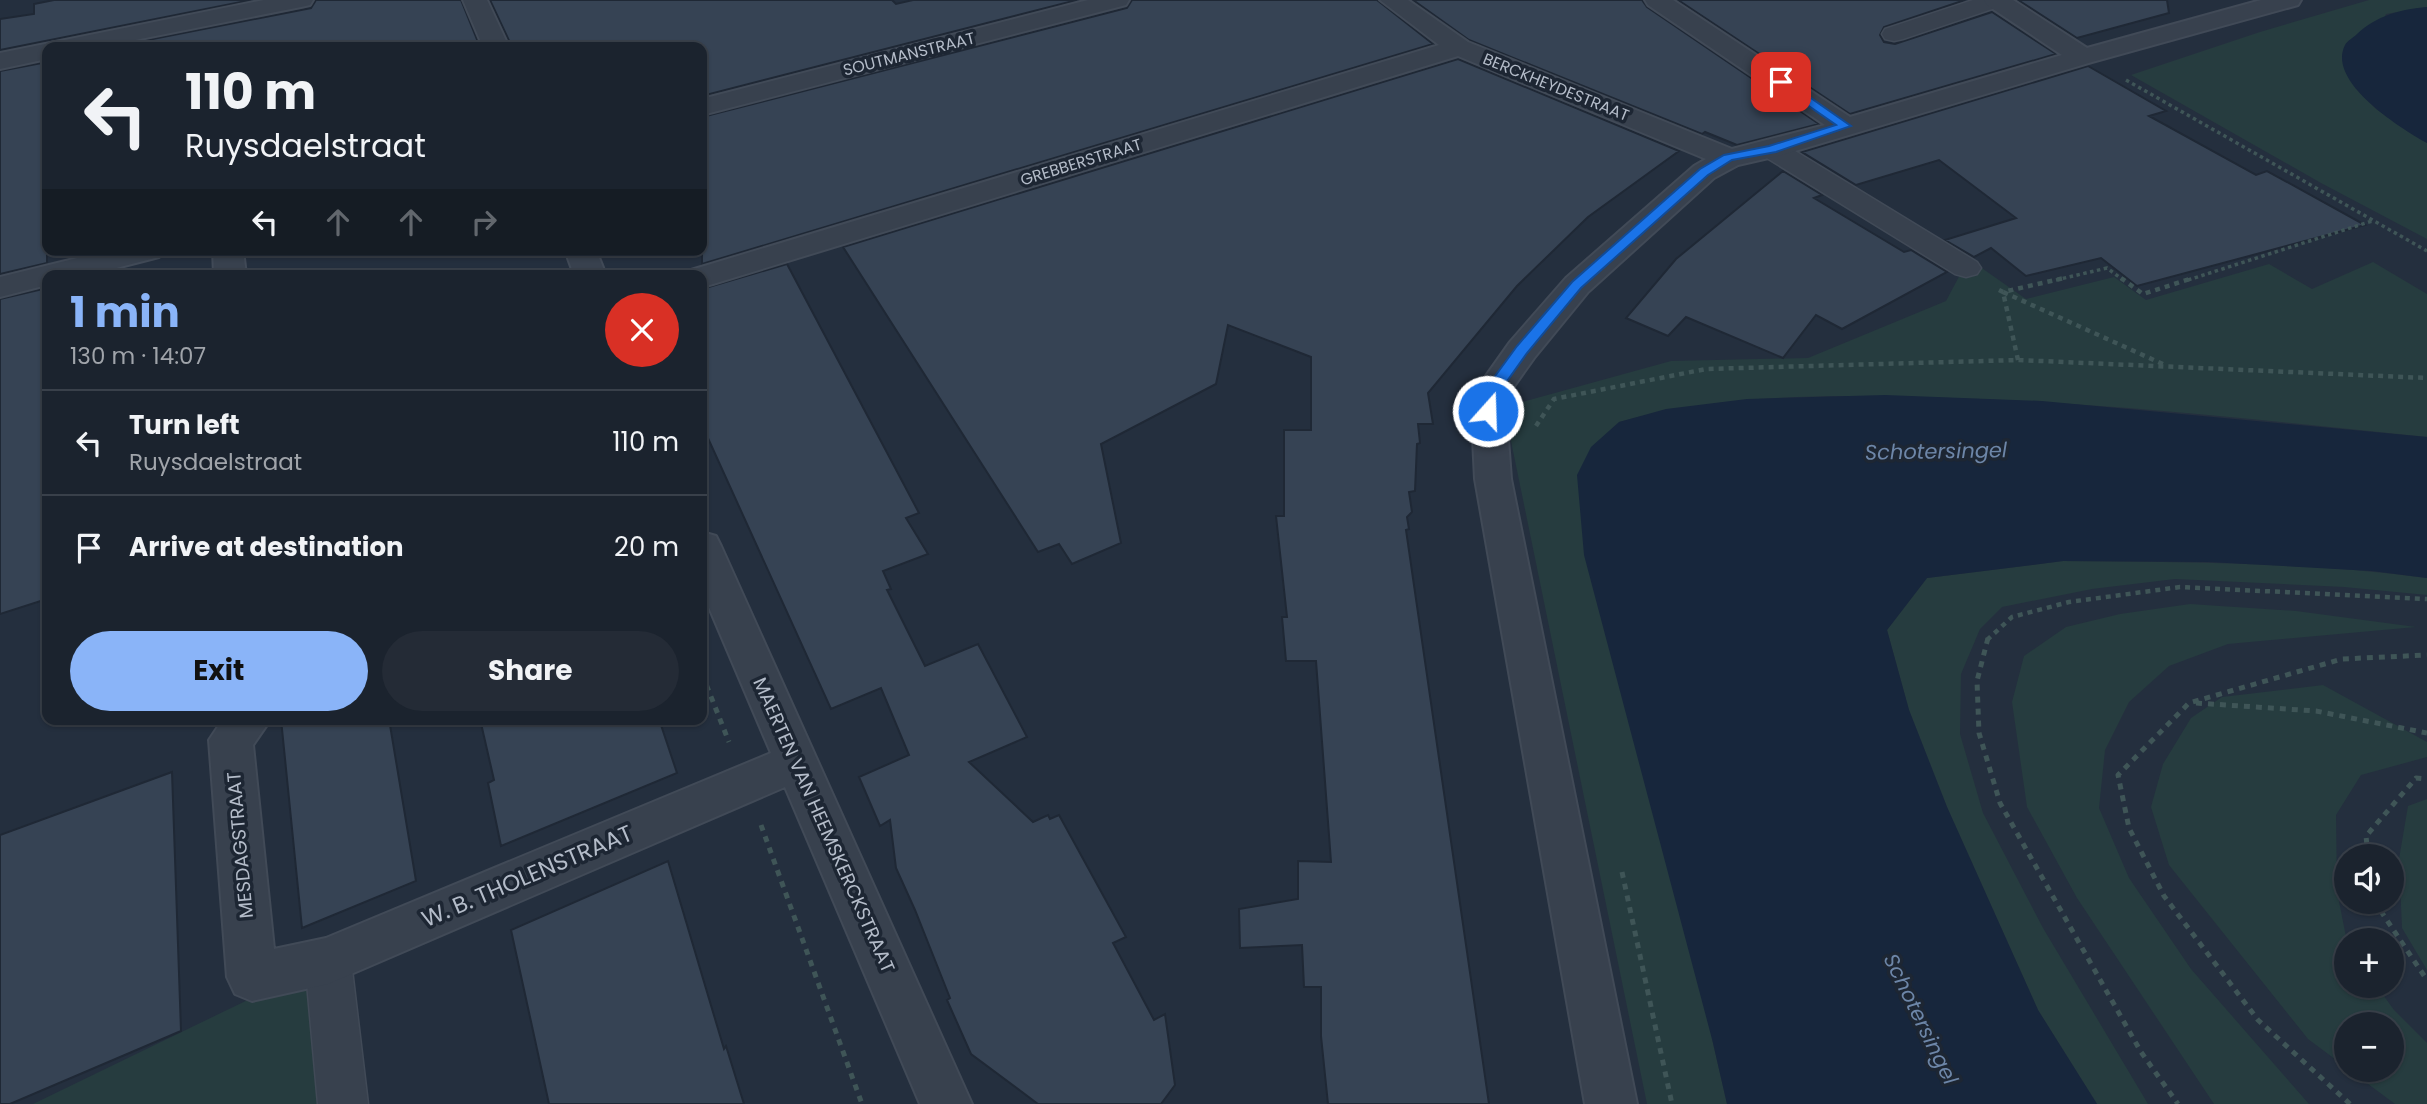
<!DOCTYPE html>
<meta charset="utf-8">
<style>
:root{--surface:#1b232e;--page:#242b36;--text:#f1f3f6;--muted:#a0a4aa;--line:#39404a;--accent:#8ab4f8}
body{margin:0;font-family:Poppins,sans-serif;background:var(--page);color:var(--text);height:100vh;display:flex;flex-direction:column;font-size:26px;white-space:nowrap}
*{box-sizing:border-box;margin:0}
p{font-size:23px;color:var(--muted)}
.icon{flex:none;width:38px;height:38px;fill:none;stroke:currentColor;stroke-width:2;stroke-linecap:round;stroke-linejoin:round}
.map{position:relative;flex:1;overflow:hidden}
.sheet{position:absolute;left:42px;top:270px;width:665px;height:455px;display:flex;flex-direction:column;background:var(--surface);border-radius:14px;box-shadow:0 2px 5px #0004,0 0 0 2px var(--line)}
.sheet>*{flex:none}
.guide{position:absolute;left:42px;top:42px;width:665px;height:214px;border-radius:14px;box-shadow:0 2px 5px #0004,0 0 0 2px var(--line);background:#1b232e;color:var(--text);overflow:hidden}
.fabs{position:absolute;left:2334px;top:844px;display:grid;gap:14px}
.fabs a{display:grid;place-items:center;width:70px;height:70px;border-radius:50%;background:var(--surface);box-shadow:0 2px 5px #0004,0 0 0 2px var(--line);font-size:35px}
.pin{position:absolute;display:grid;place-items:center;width:60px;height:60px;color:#fff;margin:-30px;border-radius:14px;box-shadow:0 4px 10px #0006}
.me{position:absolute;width:77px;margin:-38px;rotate:20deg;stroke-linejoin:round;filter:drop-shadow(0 0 5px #0008)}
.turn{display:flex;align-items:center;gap:24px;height:147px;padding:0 28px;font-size:32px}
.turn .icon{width:91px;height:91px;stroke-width:2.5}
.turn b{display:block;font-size:49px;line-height:60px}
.lanes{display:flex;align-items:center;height:66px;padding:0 28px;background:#0003;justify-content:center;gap:35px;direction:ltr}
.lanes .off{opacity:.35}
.round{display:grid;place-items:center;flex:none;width:74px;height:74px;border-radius:37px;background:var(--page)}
.summary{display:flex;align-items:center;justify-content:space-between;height:119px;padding:0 28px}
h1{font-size:42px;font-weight:700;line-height:52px;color:var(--accent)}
.primary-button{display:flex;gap:14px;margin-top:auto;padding:14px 28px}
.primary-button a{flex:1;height:80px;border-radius:42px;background:var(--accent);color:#111;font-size:28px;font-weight:700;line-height:80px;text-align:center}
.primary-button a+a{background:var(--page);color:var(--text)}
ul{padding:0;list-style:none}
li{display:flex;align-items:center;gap:21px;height:105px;padding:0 28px;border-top:2px solid var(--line)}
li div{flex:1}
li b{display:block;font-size:26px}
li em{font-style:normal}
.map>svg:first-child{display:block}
.green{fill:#263c3f}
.water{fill:#17263c}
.building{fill:#364354;stroke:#1f2835;stroke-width:2}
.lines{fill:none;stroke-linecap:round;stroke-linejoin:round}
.pedestrian-casing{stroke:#414a57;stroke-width:3}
.minor-casing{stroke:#414a57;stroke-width:4}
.path-far2{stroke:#3f5557;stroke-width:3.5;stroke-dasharray:3.5 3.5;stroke-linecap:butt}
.path-far1{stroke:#3f5557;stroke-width:4.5;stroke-dasharray:5 5;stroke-linecap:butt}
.path{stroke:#3f5557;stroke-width:5;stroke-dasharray:6 6;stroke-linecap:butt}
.pedestrian{fill:#38414e;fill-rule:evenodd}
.minor{fill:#38414e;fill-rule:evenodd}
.route{fill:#1a73e8;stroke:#114b97;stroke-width:2}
.labels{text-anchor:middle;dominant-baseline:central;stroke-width:7;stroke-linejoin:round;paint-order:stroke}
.far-street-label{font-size:16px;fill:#b4bcc9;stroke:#1d2633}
.street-label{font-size:19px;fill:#b4bcc9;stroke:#1d2633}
.water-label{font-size:21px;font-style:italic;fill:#6d86a8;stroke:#1d2633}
.near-street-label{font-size:23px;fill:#b4bcc9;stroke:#1d2633}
</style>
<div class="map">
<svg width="2427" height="1104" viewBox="0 0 2427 1104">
<rect width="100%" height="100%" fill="#242f3e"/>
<path class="green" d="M2369 0H2427V7L2386 14 2355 88 2376 109 2427 143V239L2321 183 2131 75 2260 32Z
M2373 262 2427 294V437C2269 421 2110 403 1951 398 1840 394 1726 393 1619 422L1713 1043 1727 1104H1647L1504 407 1671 361 1808 358 1946 301 1962 271 1976 264 2026 299 2114 277 2146 300 2269 264 2312 289Z
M2063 561C2185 562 2306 562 2427 578V595L2344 587 2175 579 2092 589 2002 607 1980 629 1961 674 1960 734 1983 813 2043 928 2148 1104H2097L2038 1010 1947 807 1909 710 1887 630 1927 578Z
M2190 604 2296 611 2416 627 2228 644 2169 666 2129 702 2105 750 2099 808 2129 878 2191 969 2309 1104H2214L2077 898 2027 807 2012 702 2024 656 2066 627 2120 614Z
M2323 685 2427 742V757L2361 775 2336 815 2337 891 2347 942V985H2376L2394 1010 2427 1043V1104H2395L2348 1069H2392V1024H2347V1068L2308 1039 2169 865 2151 807 2163 764 2191 718 2222 697Z
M2427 799V970L2402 928 2399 859 2408 806Z
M328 961 343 1104H33Z"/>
<path class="water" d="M2427 7V143C2402 129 2326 82 2345 45 2347 41 2354 37 2357 34 2376 16 2401 9 2427 7Z
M1885 395 2042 401 2427 437V578L2372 571 2209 562 2063 561 1927 578 1887 630 1909 710 1947 807 2038 1010 2097 1104H1727L1713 1043 1584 555 1577 475 1591 447 1619 422 1666 409 1747 399Z"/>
<path class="building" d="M54 0H251L0 50V19L34 14V4Z
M316 0H461L480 47H312V43L288 47H112L311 8Z
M490 0H892L896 4 913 0H1077L702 96V47H512Z
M1132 0H1377L1433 44 702 264V117L1127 8Z
M1413 0H1642L1647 7 1819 124 1737 145 1705 132 1702 134 1469 40Z
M1678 0H1965L1884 27 1880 35 1884 42 1895 44 1992 12 2056 54 1850 114Z
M2018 0H2167L2169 13 2077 38Z
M1458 59 1679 151 1588 217 1517 286 1428 393 1433 424H1418L1420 443 1417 444 1415 491 1409 492 1412 512 1407 517 1409 529 1406 530 1489 1104H1328L1321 1036V987H1304L1302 945 1240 948 1239 909 1298 899V861L1331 862 1316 661H1286L1282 617H1287L1276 516H1284V430H1311V357L1228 325 1216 384 1101 444 1121 543 1072 564 1059 544 1038 552 843 247Z
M47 62V263L0 274V71Z
M2088 66 2166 111 2149 116 2256 175 2267 171 2365 225 2137 286 2101 258 2026 276 1991 248 1974 257 1945 240 2016 218 1939 160 1856 185 1802 152Z
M1783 171 1822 195 1814 198 1904 252 1911 250 1947 272 1842 329 1816 315 1783 358 1686 317 1668 336 1626 318 1676 259Z
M787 264 919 513 906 518 928 554 883 571 891 589 887 590 925 666 978 644 1027 737 969 762 1033 822 1048 815 1050 819 1059 815 1126 937 1113 943 1154 1020 1165 1014 1175 1085 1161 1104H1038L971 1054 947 1000 950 998 915 910 896 868 890 820 880 826 859 777 909 755 881 688 831 709 702 425V289Z
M47 288V599L0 614V299Z
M281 719H389L416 881 302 928Z
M480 719H659L677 773 501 846 488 783 494 780Z
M172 772 181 1031 10 1104H0V835Z
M668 861 724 1049 726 1046 744 1104H549L511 930Z"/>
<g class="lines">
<g class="pedestrian-casing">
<path id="pedestrian" d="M1973 0H2008L2004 5 1903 39 1894 41 1885 39 1882 34 1885 29Z
M1772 141 1782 143 1977 262 1981 268 1977 274 1966 277 1955 274 1762 155 1759 149 1762 143Z
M328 939 345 945 351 961 368 1104H318L305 961 311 945Z"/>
</g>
<g class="minor-casing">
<path id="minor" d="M264 0H313L310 5 301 7 100 47H47V59L0 69V53Z
M463 0H487L509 47H483Z
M1088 0H1129L1126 5 702 115V99Z
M1380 0H1408L1468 42 1732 149 1825 125 1648 5 1645 0H1673L1850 117 2062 55 1987 5 1984 0H2013L2087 48 2261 0H2301L2298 5 2092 62 1782 155 1738 165 1714 178 1588 292 1534 358 1505 399 1511 479 1637 1104H1585L1475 479 1471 398 1476 390 1510 342 1566 278 1694 166 1706 159 1458 56 713 284 702 287V275H688L691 270 1439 45Z
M110 250H163L159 257 89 275H47V285L0 297V277Z
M213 250H243L246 275H214Z
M565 250H596L606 275H574Z
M702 532 716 536 721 546 972 1104H920L785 787 328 984 252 1001 235 994 227 977 209 740 223 719H271L253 745 274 949 326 938 771 753 702 591Z"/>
</g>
<path class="path-far2" d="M2126 80 2427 251
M2056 280 2107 268 2123 280
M2188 280 2372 221"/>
<path class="path-far1" d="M2121 278 2143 294 2193 278
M1999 290 2003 292 2064 278
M2018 360 2003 292 2165 365
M1536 426 1554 399 1706 369 2018 360 2427 378
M1987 640 2012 617 2069 602 2180 587 2427 599"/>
<path class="path" d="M1988 638 1977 681 1979 733 2000 803 2141 1052 2178 1104
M702 674 729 742
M2196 703 2316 711 2427 733
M761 825 862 1104
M2368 856 2366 836 2416 778 2427 779
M1622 872 1672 1104
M2374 901 2427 980
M2350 1104 2258 1020 2164 896 2129 828 2118 775 2189 703 2342 659 2427 655"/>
<use href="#pedestrian" class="pedestrian"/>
<use href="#minor" class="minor"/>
</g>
<path class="route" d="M1777 80H1785L1851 126 1776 152 1732 160 1708 175 1581 288 1527 353 1495 398 1493 415H1483L1480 398 1482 394 1517 346 1572 282 1700 169 1724 155 1769 146 1836 125 1777 84Z"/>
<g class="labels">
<g class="far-street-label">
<text transform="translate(909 54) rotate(-14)">SOUTMANSTRAAT</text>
<text transform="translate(1556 87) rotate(22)">BERCKHEYDESTRAAT</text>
<text transform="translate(1081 162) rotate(-17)">GREBBERSTRAAT</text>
</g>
<g class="street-label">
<text transform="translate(824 825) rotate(66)">MAERTEN VAN HEEMSKERCKSTRAAT</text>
<text transform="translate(240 845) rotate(-95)">MESDAGSTRAAT</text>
</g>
<g class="water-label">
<text transform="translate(1936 451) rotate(-1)">Schotersingel</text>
<text transform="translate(1921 1019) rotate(64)">Schotersingel</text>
</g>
<g class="near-street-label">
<text transform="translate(527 876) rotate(-23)">W. B. THOLENSTRAAT</text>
</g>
</g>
</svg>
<div class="fabs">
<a><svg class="icon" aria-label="sound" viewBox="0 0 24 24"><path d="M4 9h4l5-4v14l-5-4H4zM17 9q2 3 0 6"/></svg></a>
<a>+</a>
<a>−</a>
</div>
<div class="pin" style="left:1781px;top:82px;background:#d93025"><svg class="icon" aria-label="arrive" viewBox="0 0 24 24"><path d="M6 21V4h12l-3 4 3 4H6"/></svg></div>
<svg class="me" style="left:1488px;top:411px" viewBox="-20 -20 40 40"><circle r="17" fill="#1a73e8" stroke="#fff" stroke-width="3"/><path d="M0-11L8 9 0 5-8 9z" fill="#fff"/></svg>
<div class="guide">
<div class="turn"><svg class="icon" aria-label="left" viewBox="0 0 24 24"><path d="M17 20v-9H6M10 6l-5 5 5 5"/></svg><div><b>110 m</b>Ruysdaelstraat</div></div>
<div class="lanes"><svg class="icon" aria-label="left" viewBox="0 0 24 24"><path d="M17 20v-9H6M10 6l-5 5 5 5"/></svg><svg class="icon off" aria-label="ahead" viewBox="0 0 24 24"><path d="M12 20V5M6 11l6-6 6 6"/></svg><svg class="icon off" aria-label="ahead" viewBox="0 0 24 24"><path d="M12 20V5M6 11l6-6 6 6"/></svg><svg class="icon off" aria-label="right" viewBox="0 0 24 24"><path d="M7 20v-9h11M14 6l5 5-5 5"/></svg></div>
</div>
<section class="sheet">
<div class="summary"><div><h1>1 min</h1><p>130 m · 14:07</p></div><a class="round" style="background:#d93025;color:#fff"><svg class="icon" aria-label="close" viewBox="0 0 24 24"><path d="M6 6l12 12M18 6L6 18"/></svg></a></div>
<ul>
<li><svg class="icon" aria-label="left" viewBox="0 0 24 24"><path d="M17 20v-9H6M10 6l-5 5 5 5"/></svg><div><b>Turn left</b><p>Ruysdaelstraat</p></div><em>110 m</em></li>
<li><svg class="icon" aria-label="arrive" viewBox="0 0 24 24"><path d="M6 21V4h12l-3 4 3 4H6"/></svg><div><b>Arrive at destination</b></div><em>20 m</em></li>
</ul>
<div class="primary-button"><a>Exit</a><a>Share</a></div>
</section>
</div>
